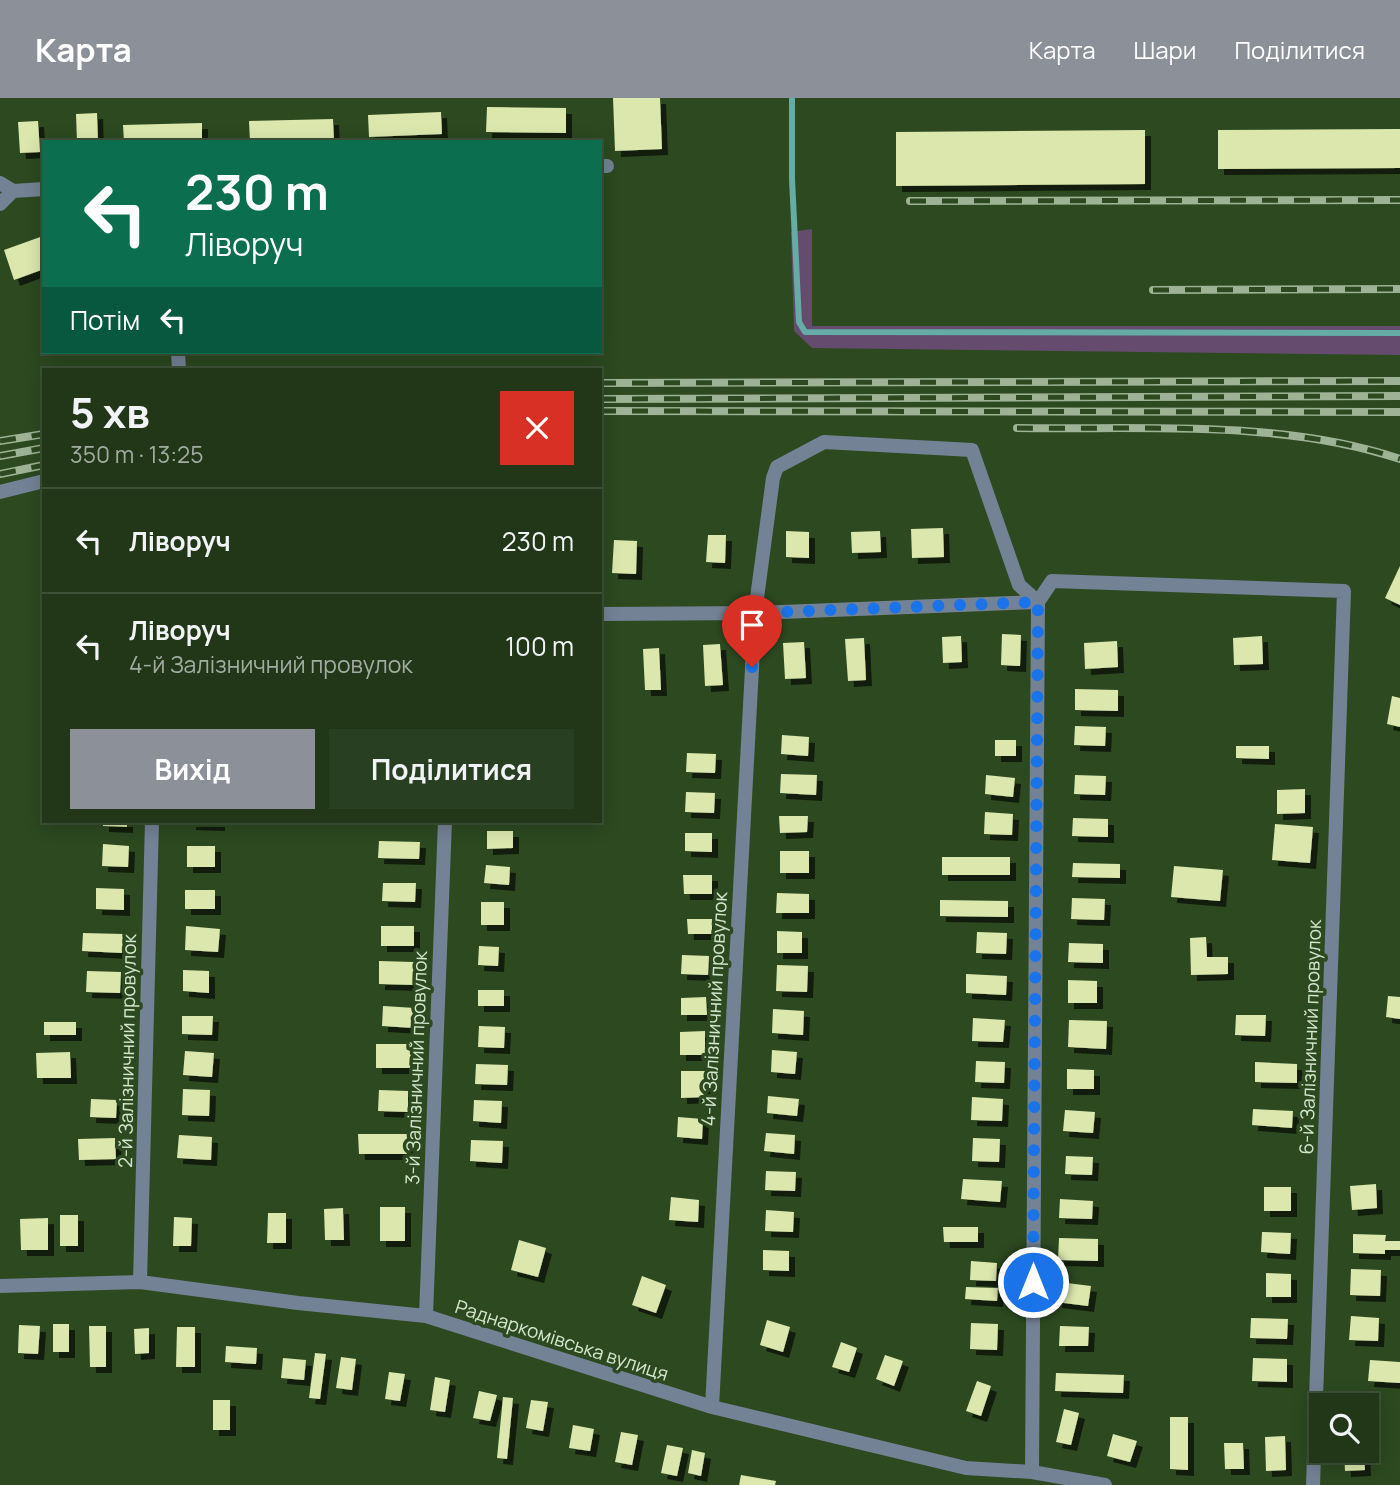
<!DOCTYPE html>
<html lang="uk">
<meta charset="utf-8">
<style>
:root{--surface:#213718;--page:#293f21;--text:#f1f3f6;--muted:#a2aca2;--line:#3e5137;--accent:#8c9099}
body{margin:0;font-family:Manrope,sans-serif;background:var(--page);color:var(--text);height:100vh;display:flex;flex-direction:column;font-size:26px;white-space:nowrap}
*{box-sizing:border-box;margin:0}
p{font-size:23px;color:var(--muted)}
.icon{flex:none;width:38px;height:38px;fill:none;stroke:currentColor;stroke-width:2;stroke-linecap:round;stroke-linejoin:round}
.map{position:relative;flex:1;overflow:hidden}
.side{position:absolute;left:42px;top:270px;width:560px;height:455px;display:flex;flex-direction:column;background:var(--surface);border-radius:0px;box-shadow:0 4px 18px #0003,0 0 0 2px var(--line)}
.side>*{flex:none}
.banner{position:absolute;left:42px;top:42px;width:560px;height:214px;border-radius:0px;box-shadow:0 4px 18px #0003,0 0 0 2px var(--line);background:#0b6e4f;color:#fff;overflow:hidden}
.tools{position:absolute;left:1309px;top:1295px;display:grid;gap:14px}
.tools a{display:grid;place-items:center;width:70px;height:70px;border-radius:0px;background:var(--surface);box-shadow:0 4px 18px #0003,0 0 0 2px var(--line);font-size:35px}
.pin{position:absolute;display:grid;place-items:center;width:60px;height:60px;color:#fff;margin:-72px -30px;border-radius:50% 50% 50% 0;rotate:-45deg;box-shadow:0 0 7px #0007}
.pin .icon{rotate:45deg}
.me{position:absolute;width:77px;margin:-38px;rotate:0deg;stroke-linejoin:round;filter:drop-shadow(0 0 5px #0008)}
.turn{display:flex;align-items:center;gap:24px;height:147px;padding:0 28px;font-size:32px}
.turn .icon{width:91px;height:91px;stroke-width:2.5}
.turn b{display:block;font-size:49px;line-height:60px}
.then{display:flex;align-items:center;height:66px;padding:0 28px;background:#0003;gap:14px;font-size:26px}
.round{display:grid;place-items:center;flex:none;width:74px;height:74px;border-radius:0px;background:var(--page)}
.summary{display:flex;align-items:center;justify-content:space-between;height:119px;padding:0 28px}
h1{font-size:42px;font-weight:700;line-height:52px}
.primary-button{display:flex;gap:14px;margin-top:auto;padding:14px 28px}
.primary-button a{flex:1;height:80px;border-radius:0px;background:var(--accent);color:#fff;font-size:28px;font-weight:700;line-height:80px;text-align:center}
.primary-button a+a{background:var(--page);color:var(--text)}
ul{padding:0;list-style:none}
li{display:flex;align-items:center;gap:21px;height:105px;padding:0 28px;border-top:2px solid var(--line)}
li div{flex:1}
li b{display:block;font-size:26px}
li em{font-style:normal}
header{display:flex;align-items:center;gap:42px;box-sizing:border-box;height:98px;padding:0 35px;background:var(--accent);color:#fff}
header strong{font-size:33px}
nav{display:flex;gap:38px;margin-inline-start:auto;font-size:24px}
.map>svg:first-child{display:block}
.green{fill:#654c6e}
.lines{fill:none;stroke-linecap:round;stroke-linejoin:round}
.stream{stroke:#66aca6;stroke-width:6}
.building{fill:#dce7ae;filter:url(#shadow)}
.minor{stroke:#748295;stroke-width:14}
.rail-casing{stroke:#9eb395;stroke-width:8}
.rail{stroke:#2c4920;stroke-width:5;stroke-dasharray:16;stroke-linecap:butt}
.route{stroke:#1a73e8;stroke-width:12;stroke-dasharray:0 21.6}
.labels{text-anchor:middle;dominant-baseline:central;stroke-width:7;stroke-linejoin:round;paint-order:stroke}
.street-label{font-size:19px;fill:#d5e6ce;stroke:#2c4920}
</style>
<header>
<strong>Карта</strong>
<nav><a>Карта</a><a>Шари</a><a>Поділитися</a></nav>
</header>
<div class="map">
<svg width="1400" height="1387" viewBox="0 0 1400 1387">
<defs>
<filter id="shadow"><feDropShadow dx="6" dy="6" stdDeviation="0" flood-color="#0009"/></filter>
</defs>
<rect width="100%" height="100%" fill="#2c4920"/>
<path class="green" d="M812 131V228H1400V257L812 250 794 233 791 134Z"/>
<g class="lines">
<path class="stream" d="M792 0V81L799 224 805 234 1400 235"/>
</g>
<path class="building" d="M613 0H660L662 51 615 53Z
M487 9 566 10V35L486 34Z
M441 14 442 36 369 39 368 17Z
M97 15 98 44H77L76 16Z
M333 21 334 42 250 44 249 23Z
M38 23 40 54 20 55 18 24Z
M202 25V44H124L123 27Z
M1400 31V70L1218 71V32Z
M1145 32V86L896 88V34Z
M43 138 44 171 14 182 4 152Z
M943 430 944 459 912 460 911 431Z
M786 433 809 434V460L786 459Z
M880 433 881 454 852 455 851 434Z
M708 437H726L725 465 706 464Z
M614 442 637 443 636 476 612 475Z
M1400 468V507L1385 500Z
M1002 536 1021 537 1020 568 1001 567Z
M961 538 962 564 943 565 942 539Z
M1262 538 1263 566 1234 567 1233 540Z
M864 540 866 582 848 583 845 541Z
M1117 543 1118 569 1085 571 1084 545Z
M804 544 806 580 785 581 783 545Z
M720 546 723 587 705 588 703 547Z
M659 550 661 592H645L643 551Z
M1075 591 1118 592V613L1075 612Z
M1392 598 1400 600V629L1387 626Z
M1075 628 1106 629 1105 648 1074 647Z
M782 637 809 639 808 658 781 656Z
M995 642H1016V658H995Z
M1236 648H1269V661L1236 660Z
M687 655 716 656 715 675 686 674Z
M781 676 817 677 816 697 780 695Z
M986 677 1015 680 1013 699 985 696Z
M1075 677 1106 678 1105 697 1074 696Z
M1305 691V715L1277 716V692Z
M686 694 715 695 714 715 685 714Z
M985 714 1013 716 1012 737 984 736Z
M779 718H808L807 734 780 735Z
M1073 720 1108 721V739L1072 738Z
M103 723H127V729L103 728Z
M190 723H219V727L190 726Z
M1275 726 1313 729 1310 765 1272 762Z
M487 733H513V750L487 751Z
M685 735H712V754L685 753Z
M379 743 420 744 419 761 378 760Z
M103 746 129 748 128 769 102 768Z
M187 748H215V769H187Z
M780 753H809V775H780Z
M942 759H1010V777H942Z
M1073 765 1120 766V780L1072 779Z
M486 767 510 769 509 787 484 785Z
M1174 768 1223 772 1220 803 1171 799Z
M683 777H712V796H684Z
M383 785H416L415 804 382 803Z
M96 790 124 791V812L96 811Z
M185 792H215V811H185Z
M777 795 809 796V815H776Z
M1072 800 1105 801 1104 822 1071 821Z
M940 802 1008 803V819L940 818Z
M481 804H504V827H481Z
M687 821H712V836H688Z
M186 828 220 831 218 854 185 852Z
M381 828H414V848H381Z
M777 833 802 834V855H777Z
M977 834 1007 835 1006 856 976 855Z
M83 835 123 836 122 855 82 853Z
M1206 839 1207 859H1228V876L1191 877 1190 840Z
M1069 845 1103 846V865L1068 864Z
M479 848 499 849 498 868 478 867Z
M682 857 709 858 708 877 681 876Z
M379 863 414 864V887L379 886Z
M777 867 808 868 807 894 776 893Z
M183 872 209 873V895L183 893Z
M87 873 121 874 120 895 86 894Z
M966 876 1007 878 1006 897 966 895Z
M1068 882 1097 883V905H1068Z
M478 892H504V908H478Z
M1388 898 1400 899V921L1386 919Z
M706 899 707 917H681V900Z
M383 908 415 910 414 930 382 928Z
M773 911 804 913 803 937 772 935Z
M1236 917H1266L1265 938 1235 937Z
M182 918H213L212 937 182 936Z
M973 920 1005 922 1003 944 972 943Z
M1069 922 1107 923 1106 951 1068 949Z
M44 924H76V937H44Z
M479 928 505 929 504 950 478 949Z
M705 933V957H680V934Z
M376 946H411V970H376Z
M772 952 797 954 795 976 771 974Z
M185 953 214 955 212 979 183 977Z
M70 954 71 980H37L36 955Z
M976 963 1005 964 1004 985 975 984Z
M1255 964 1297 966V985L1255 984Z
M476 966 508 967 507 987 475 986Z
M1067 971 1094 972V991H1067Z
M681 973H706V999L681 1000Z
M183 991 210 992 209 1018 182 1017Z
M379 992 408 993V1014L378 1013Z
M768 998 799 1001 797 1018 767 1015Z
M972 999 1003 1001 1002 1023 971 1022Z
M91 1001 117 1002 116 1020 90 1019Z
M474 1002 502 1003 501 1025 473 1023Z
M1253 1011 1293 1013 1292 1030 1252 1027Z
M1065 1012 1095 1014 1093 1035 1063 1033Z
M678 1019 703 1021 702 1041 677 1039Z
M766 1035 795 1037 794 1056 764 1053Z
M358 1036H407V1056H359Z
M179 1037 212 1039 211 1062 177 1060Z
M115 1040 116 1061 79 1062 78 1041Z
M973 1040 1000 1041 999 1064 972 1063Z
M471 1042 503 1043 502 1065 470 1063Z
M1066 1058 1093 1059 1092 1077 1065 1076Z
M766 1073 796 1074 795 1093 765 1092Z
M963 1081 1002 1083 1000 1104 961 1101Z
M1376 1086 1377 1110 1352 1112 1350 1088Z
M1264 1089H1291V1113H1264Z
M671 1099 699 1102 698 1124 669 1122Z
M1060 1101 1093 1103 1092 1121 1059 1120Z
M380 1109H405V1143H380Z
M343 1110 344 1142H325L324 1111Z
M766 1112 794 1114 793 1134 765 1133Z
M268 1115H286V1145H267Z
M60 1117H78V1148H60Z
M174 1119 192 1120 191 1148H173Z
M48 1120V1152H21L20 1121Z
M943 1129H978V1144H944Z
M1262 1134 1291 1135 1290 1156 1261 1154Z
M1353 1136 1386 1137 1385 1143H1400V1152H1385V1156L1353 1155Z
M1059 1140 1098 1141V1163L1058 1162Z
M519 1142 546 1150 538 1179 511 1172Z
M763 1152 789 1153V1173L763 1172Z
M971 1163 997 1165 996 1183 970 1182Z
M1351 1171 1381 1172 1380 1198 1350 1197Z
M1266 1175 1291 1176V1199H1266Z
M642 1178 666 1187 656 1215 632 1207Z
M1059 1184 1091 1188 1088 1208 1056 1204Z
M966 1189 998 1190 997 1203 965 1201Z
M1351 1218 1379 1220 1378 1243 1349 1242Z
M1251 1220 1288 1221 1287 1241 1250 1240Z
M767 1222 790 1229 783 1254 760 1247Z
M971 1225 998 1226 997 1252 970 1251Z
M53 1226H69V1254H53Z
M19 1227 40 1228 38 1256 18 1255Z
M89 1228H106V1269H90Z
M1060 1228 1089 1229 1088 1248H1059Z
M177 1229H195V1269H176Z
M149 1230V1255L135 1256 134 1231Z
M841 1244 857 1250 849 1274 832 1269Z
M226 1248 257 1250 256 1266 225 1264Z
M315 1255 326 1256 320 1301 309 1300Z
M885 1257 903 1263 894 1288 876 1281Z
M341 1259 356 1261 352 1292 336 1290Z
M283 1260 306 1262 304 1282 281 1280Z
M1253 1260 1287 1261V1284L1252 1283Z
M1370 1262 1400 1264V1285L1368 1283Z
M389 1274 405 1276 400 1303 385 1301Z
M1056 1275 1124 1277 1123 1295 1055 1293Z
M435 1279 450 1282 445 1314 430 1312Z
M977 1283 991 1288 981 1318 966 1313Z
M479 1293 497 1297 490 1323 473 1320Z
M503 1299 513 1300 507 1361 497 1360Z
M213 1302H230V1332H213Z
M531 1302 548 1304 543 1333 526 1330Z
M1064 1311 1079 1315 1071 1347 1056 1344Z
M1170 1319H1188V1372L1170 1371Z
M573 1327 594 1331 590 1353 569 1350Z
M621 1334 638 1337 632 1367 615 1364Z
M1113 1336 1137 1343 1130 1364 1107 1358Z
M1285 1338 1286 1372 1266 1373 1265 1339Z
M1224 1345H1243L1244 1371H1225Z
M667 1347 683 1350 677 1378 661 1375Z
M692 1352 705 1355 701 1378 688 1375Z
M1344 1353H1364L1365 1372 1345 1373Z
M741 1377 776 1383 775 1387H739Z"/>
<g class="lines">
<path class="minor" d="M600 68H607
M0 85 13 93
M0 106 13 93 44 91
M178 254 179 271
M0 394 44 383
M600 516 755 515 1038 504 1052 483 1344 493 1313 1387
M140 1184 152 723
M0 1188 140 1184 298 1205 426 1218 712 1309 966 1370 1032 1374 1105 1387
M426 1218 445 723
M712 1309 755 515 773 380 777 369 824 344 972 352 1019 487 1038 504 1032 1374"/>
<g class="rail-casing">
<path id="rail" d="M910 103 1400 102
M1153 192 1400 191
M600 285 1400 283
M600 301 1400 298
M600 313 1400 314
M1017 330C1143 332 1280 321 1400 361
M0 343 44 336
M0 358 44 350
M0 376 44 367"/>
</g>
<use href="#rail" class="rail"/>
</g>
<g class="lines">
<path class="route" d="M752 569 755 515 1038 504 1033 1184"/>
</g>
<g class="labels">
<g class="street-label">
<text transform="translate(714 911) rotate(-87)">4-й Залізничний провулок</text>
<text transform="translate(1310 939) rotate(-88)">6-й Залізничний провулок</text>
<text transform="translate(127 953) rotate(-89)">2-й Залізничний провулок</text>
<text transform="translate(416 970) rotate(-88)">3-й Залізничний провулок</text>
<text transform="translate(562 1242) rotate(18)">Раднаркомівська вулиця</text>
</g>
</g>
</svg>
<div class="tools">
<a><svg class="icon" aria-label="search" viewBox="0 0 24 24"><circle cx="10" cy="10" r="6"/><path d="M15 15l6 6"/></svg></a>
</div>
<div class="pin" style="left:752px;top:569px;background:#d93025"><svg class="icon" aria-label="arrive" viewBox="0 0 24 24"><path d="M6 21V4h12l-3 4 3 4H6"/></svg></div>
<svg class="me" style="left:1033px;top:1184px" viewBox="-20 -20 40 40"><circle r="17" fill="#1a73e8" stroke="#fff" stroke-width="3"/><path d="M0-11L8 9 0 5-8 9z" fill="#fff"/></svg>
<div class="banner">
<div class="turn"><svg class="icon" aria-label="left" viewBox="0 0 24 24"><path d="M17 20v-9H6M10 6l-5 5 5 5"/></svg><div><b>230 m</b>Ліворуч</div></div>
<div class="then">Потім<svg class="icon" aria-label="left" viewBox="0 0 24 24"><path d="M17 20v-9H6M10 6l-5 5 5 5"/></svg></div>
</div>
<section class="side">
<div class="summary"><div><h1>5 хв</h1><p>350 m · 13:25</p></div><a class="round" style="background:#d93025;color:#fff"><svg class="icon" aria-label="close" viewBox="0 0 24 24"><path d="M6 6l12 12M18 6L6 18"/></svg></a></div>
<ul>
<li><svg class="icon" aria-label="left" viewBox="0 0 24 24"><path d="M17 20v-9H6M10 6l-5 5 5 5"/></svg><div><b>Ліворуч</b></div><em>230 m</em></li>
<li><svg class="icon" aria-label="left" viewBox="0 0 24 24"><path d="M17 20v-9H6M10 6l-5 5 5 5"/></svg><div><b>Ліворуч</b><p>4-й Залізничний провулок</p></div><em>100 m</em></li>
</ul>
<div class="primary-button"><a>Вихід</a><a>Поділитися</a></div>
</section>
</div>
